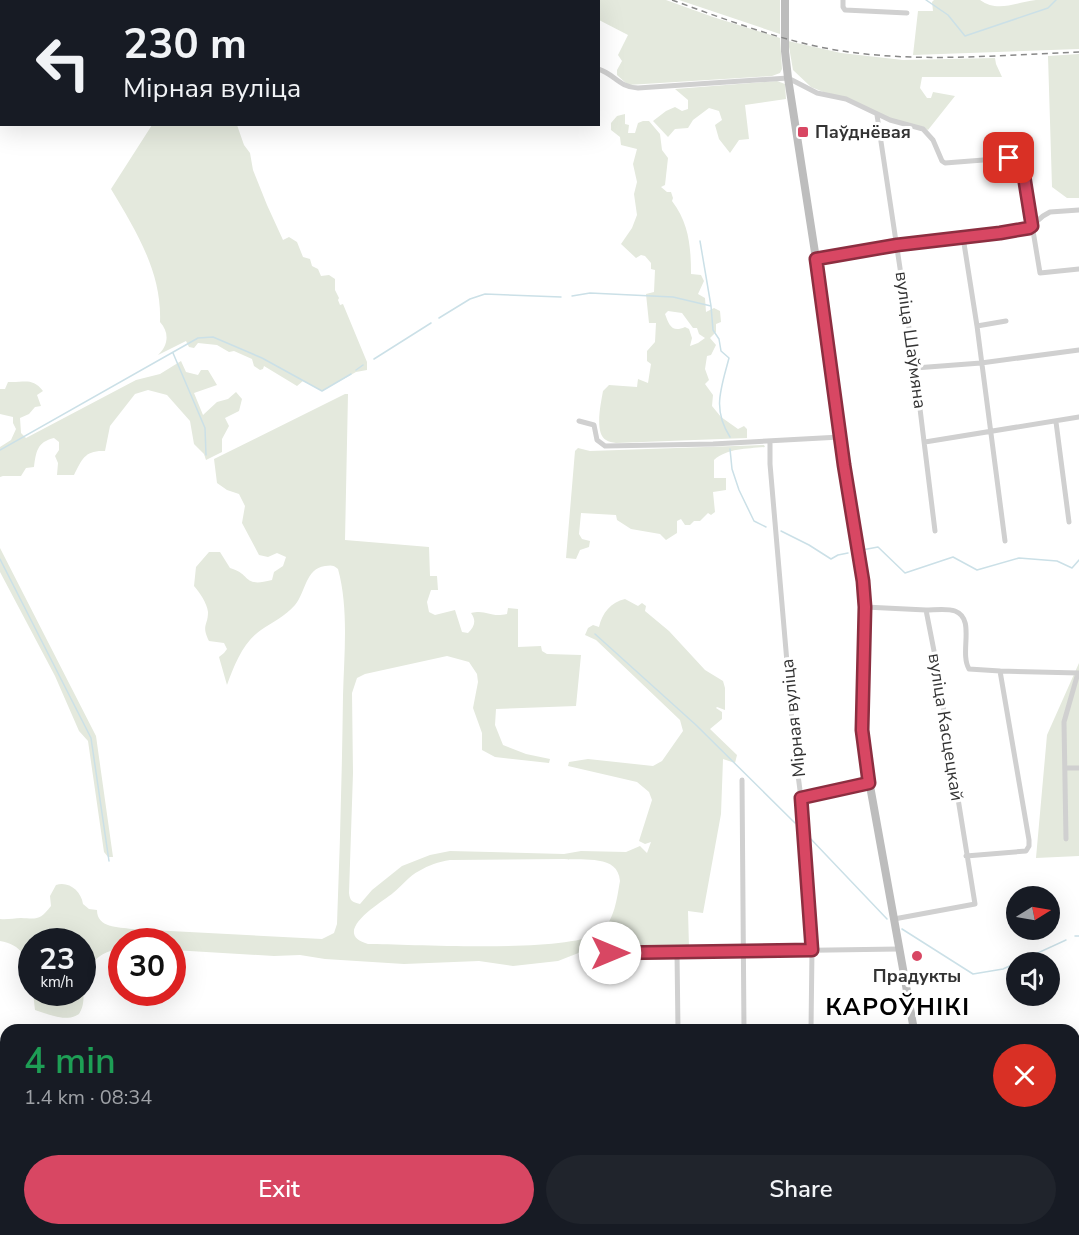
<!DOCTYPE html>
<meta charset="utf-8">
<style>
:root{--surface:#171b24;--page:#20242c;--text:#f1f3f6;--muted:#9ea1a6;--accent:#d84763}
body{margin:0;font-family:"Nunito Sans",sans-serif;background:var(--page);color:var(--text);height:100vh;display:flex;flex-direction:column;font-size:22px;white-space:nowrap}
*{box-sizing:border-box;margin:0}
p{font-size:20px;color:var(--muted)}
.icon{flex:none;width:33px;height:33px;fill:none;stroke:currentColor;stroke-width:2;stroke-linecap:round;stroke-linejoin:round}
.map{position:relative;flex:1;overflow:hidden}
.side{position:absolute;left:0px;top:1024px;width:1080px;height:212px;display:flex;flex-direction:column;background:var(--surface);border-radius:18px 18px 0 0;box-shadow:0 6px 24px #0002}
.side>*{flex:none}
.top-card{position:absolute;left:0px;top:0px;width:600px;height:126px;box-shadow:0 6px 24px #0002;background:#171b24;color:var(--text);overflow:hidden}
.needle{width:39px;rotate:79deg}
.fabs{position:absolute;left:1006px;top:886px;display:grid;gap:12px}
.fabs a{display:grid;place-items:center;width:54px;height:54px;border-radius:50%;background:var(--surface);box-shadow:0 6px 24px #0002;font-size:30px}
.speed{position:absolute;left:18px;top:928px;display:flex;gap:12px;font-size:30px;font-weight:700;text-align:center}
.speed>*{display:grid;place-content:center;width:78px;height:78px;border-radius:50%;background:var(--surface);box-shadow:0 6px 24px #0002;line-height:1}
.speed small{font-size:15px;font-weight:400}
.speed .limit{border:9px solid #d22;background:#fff;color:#111}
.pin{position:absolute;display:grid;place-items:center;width:51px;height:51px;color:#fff;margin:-26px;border-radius:12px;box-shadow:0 3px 9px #0006}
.me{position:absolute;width:66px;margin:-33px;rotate:90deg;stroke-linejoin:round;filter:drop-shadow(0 0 4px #0008)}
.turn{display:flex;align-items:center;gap:21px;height:126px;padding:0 24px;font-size:27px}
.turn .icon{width:78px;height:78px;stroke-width:2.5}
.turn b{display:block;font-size:42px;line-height:51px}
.round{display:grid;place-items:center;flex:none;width:63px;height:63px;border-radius:32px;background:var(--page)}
.head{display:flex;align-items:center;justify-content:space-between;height:102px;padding:0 24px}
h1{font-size:36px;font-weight:600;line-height:45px;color:#1e9e55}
.primary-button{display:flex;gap:12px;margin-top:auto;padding:12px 24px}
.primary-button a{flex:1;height:69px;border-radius:36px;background:var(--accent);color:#fff;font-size:24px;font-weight:600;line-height:69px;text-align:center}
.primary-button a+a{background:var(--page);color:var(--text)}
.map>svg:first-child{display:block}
.green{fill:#e4e9dd;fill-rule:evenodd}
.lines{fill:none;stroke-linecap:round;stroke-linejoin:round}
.stream{stroke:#cbe0e7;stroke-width:1.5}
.street{stroke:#d0d0d0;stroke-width:5}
.secondary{stroke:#bdbdbd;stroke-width:8}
.rail{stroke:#888;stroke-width:1.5;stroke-dasharray:6 4.5;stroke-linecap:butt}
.route-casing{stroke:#8c2e40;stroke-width:15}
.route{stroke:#d84763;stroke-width:10}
.poi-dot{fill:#d84763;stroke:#fff;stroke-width:2}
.labels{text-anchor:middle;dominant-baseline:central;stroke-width:6;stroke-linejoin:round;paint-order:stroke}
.poi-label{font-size:18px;font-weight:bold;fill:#333;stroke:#fff;text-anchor:start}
.street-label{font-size:18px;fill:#333;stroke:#fff}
.district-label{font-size:24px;font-weight:bold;letter-spacing:1.5px;fill:#000;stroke:#fff}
</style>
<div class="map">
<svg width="1079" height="1235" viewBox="0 0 1079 1235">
<rect width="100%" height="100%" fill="#fff"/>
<path class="green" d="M563 0H666L713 17 780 38 782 69 780 73 772 76 628 85 617 75V70L622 61 618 55 628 35 599 20 598 2Z
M679 0H780V34Z
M934 0H980C998 13 1016 2 1036 0 1050 0 1065 0 1079 0V49L913 55 918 11H933L932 2Z
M788 41 841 53 903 60 995 58 996 64 1002 77H922L920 88 927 98H931L933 92 955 96 928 130 923 127 890 119 811 87 793 70Z
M1079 54V198H1067L1052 187 1048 56Z
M777 81 785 84 786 99 745 105 749 139 739 140 730 153 719 139 715 125 722 120 719 111 709 108 693 120 688 128 675 129 668 137 653 121 666 111 675 107 682 111 688 109V100L675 89Z
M625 114V124L629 125 628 133H635L638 123 643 121H649L660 134 662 150 668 158 665 185 661 187 667 192H671L673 198 672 201C689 223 691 247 691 274L701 275 704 281 698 294 705 298 706 312 714 308 720 311 721 322 716 324V332L710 338 716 345 711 355 707 356 705 369 709 380 705 384 713 395 712 406 721 417 738 429 744 426 747 429V438L616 443C612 442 609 442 606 440 594 433 601 403 603 391L609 385 637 387 638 379 648 383 651 364 647 361V351L655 342 656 323H649L646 294 654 292 655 270 651 269V263L645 256 641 255 636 258 621 244 632 228 637 215 634 194 637 182 633 164 637 149 621 145 620 137 611 130V123L617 116ZM668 311 682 313 693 328H697L699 334 705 338 698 343 690 346 692 338 689 329 685 327C672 333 669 325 665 314Z
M152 125H237L244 145 250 153 253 170 267 205 283 240 289 237 297 242 303 257 310 259 312 266 318 269 321 276 329 275 335 279V290L339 298 338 300 340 305 343 304 367 362V370L356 372 322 391 303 381 297 386 264 366 263 369 260 370 254 366 252 359 234 351 229 352 217 345 198 343 194 348 189 347 186 341 158 355C168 346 170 333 160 322 162 272 136 231 111 189Z
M181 361 186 372 198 375 201 370H208L217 385 194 393 203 415 217 402 228 399 236 392 242 399 239 411 225 418 229 426 222 439V452L206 460 204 454 194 444 190 421 167 395 148 390 135 394 110 426 105 451C85 450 82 459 74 475H57L58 463 55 456 59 450V442L54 438C37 442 36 452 34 467L26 468 21 476H3L0 477V447L11 440 16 429 13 423V417L0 414V389H5L8 382C24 383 32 377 43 391L37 395 41 406 35 407 29 414 20 418 21 433 26 438 136 380 160 374Z
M345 394H348L345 540 429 547 430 576H437L438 590H431L427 602 429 612 435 615 455 610 462 632 468 633C474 627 477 621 471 613 487 609 489 618 507 614L508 608 518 609V647L541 646 542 651 547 654 581 655 576 706 496 709 495 725 503 745 526 754 550 759 549 763 495 757 482 750V733L473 708 478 682 477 674 469 662 447 656 365 674 357 678 352 693 353 773 349 893C350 901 352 902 360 904L372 890 402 866 430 855 450 851 564 854 581 851 626 852 640 846 647 853 651 842 645 844 639 841 652 800 649 792 637 782 568 766 569 762 588 759 653 766 662 761 683 731 680 720 596 640 585 635 588 628 593 625 599 627C602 613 611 602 625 599L638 606 642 603 646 606 645 611 669 631 705 670 723 681 725 688V710L717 707 716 708 722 712V719L710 729 737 755 735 763 723 759 721 814 703 913 688 911 689 947 623 950 616 945 612 951 581 952 558 961 513 966 479 961 404 964 325 959 300 955 274 956 173 950 172 942H122L121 949C99 951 87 964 84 986 83 996 85 1005 79 1014 66 1023 49 1014 35 1010L33 993H82V942H32L31 978C29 959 21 944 0 941V919C7 920 14 918 21 918 38 919 40 920 51 906L50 896 56 885C69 881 81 891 83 904L89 909 97 910C97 928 118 927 132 929L322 939 334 933 337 924C340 848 342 772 343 696 344 655 349 609 338 569 334 565 331 565 325 566 305 569 306 592 295 605 285 616 273 622 261 630 243 642 234 666 227 685L219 657 224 653 227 649 224 643 209 641C201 625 208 626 208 612 207 603 200 593 194 586L196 567 209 552H220L230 568C252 574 242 588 272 580L274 572 283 566 286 557 277 553 268 557 259 555 242 523 245 506 239 494 227 490 217 483 214 459ZM564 859C584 861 618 854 620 881 617 897 615 921 600 932 570 954 411 944 368 944 329 933 382 902 393 893 402 886 409 876 419 871 429 865 438 862 450 860Z
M764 445 765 447C747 449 728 448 714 460V478H726V490L713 492 715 512 711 515 708 513 700 521H694L690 525H685L681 519 677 521V533L666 540 660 534 631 529 617 520 616 515 581 513 579 534 582 539 590 541 589 547 580 550 576 559 566 558 575 451 578 448 590 451Z
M0 548 96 736 113 857H108L104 852 88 741 79 731 55 676 0 572Z
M1079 663V856L1036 858 1047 735Z
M636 1230H771L770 1235H627L636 1233Z"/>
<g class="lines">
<path class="stream" d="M926 0 948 15 965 36 1048 8 1056 0
M700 241 711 306 713 330 719 339 721 351 729 358C721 389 712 409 730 437
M572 296 590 293 673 297 711 306
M439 318 470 299 485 294 561 297
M173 353 205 428 206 455
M374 359 431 323
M356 370 363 365
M730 449 732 469 739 490 754 521 766 527
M0 450 198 338 213 337 262 358 322 391 351 374
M781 531 809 545 831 559 838 555 848 553
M862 550 878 547 905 573 953 557 977 570 1019 558 1057 561 1072 568 1079 560
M0 559 91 738 109 861
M595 634 696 725 795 823
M808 836 887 919
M902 929 973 974 1003 969 1066 940
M1075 936H1079"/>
<path class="street" d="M843 0V7L845 10 907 13
M598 69C615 74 618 87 638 88L788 78 817 93 846 99 890 120 923 129 933 140 942 161 945 163 1009 158 1018 163 1023 170 1040 273 1079 269
M877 115 915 368 935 531
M963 237 1029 228 1043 216 1050 212 1079 210
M816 259 897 245 963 237 977 326 1005 541
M977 326 1006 321
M915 368 981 363 1079 350
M579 421 594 425 597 440 605 446 713 444 840 437
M1056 422 1069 522
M770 441V464L794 744 801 798 812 950 811 1030
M925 442 1079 417
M865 607 926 610 935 656 975 904 894 919
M926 610C934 610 947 608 955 611 976 619 959 652 969 669L1000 671 1029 840V846L1026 851 966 856
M1000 671 1079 673
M1066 768H1079
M742 780 744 1030
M801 798 869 783
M1066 839 1064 722 1078 673
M611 953 899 949
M677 953 678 1030
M810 1235V1230"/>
<path class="secondary" d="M785 0V51L788 78 816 259 853 529 863 581 865 607 862 730 865 758 914 1030
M921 1235V1230"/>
<path class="rail" d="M672 0C727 20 784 42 842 51 920 63 1000 55 1079 52"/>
</g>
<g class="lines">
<g class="route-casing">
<path id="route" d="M610 953 812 950 801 798 869 783 862 730 865 607 863 581 844 465 816 259 897 245 1000 233 1029 228 1032 226 1023 170 1018 163 1009 158"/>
</g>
<use href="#route" class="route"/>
</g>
<g class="poi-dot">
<rect x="797" y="126" width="12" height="12" rx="3"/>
<circle cx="917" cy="956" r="6"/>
</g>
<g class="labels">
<g class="poi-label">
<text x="815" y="132">Паўднёвая</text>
<text x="917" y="976" text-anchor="middle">Прадукты</text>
</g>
<g class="street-label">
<text transform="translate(911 340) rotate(82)">вуліца Шаўмяна</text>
<text transform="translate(793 718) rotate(-96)">Мірная вуліца</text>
<text transform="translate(946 727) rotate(81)">вуліца Касцецкай</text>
</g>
<g class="district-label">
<text x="898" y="1007">КАРОЎНІКІ</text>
</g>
</g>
</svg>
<div class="fabs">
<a><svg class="needle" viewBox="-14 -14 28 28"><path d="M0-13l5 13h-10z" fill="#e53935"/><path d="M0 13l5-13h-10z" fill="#9ea1a6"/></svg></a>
<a><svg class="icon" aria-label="sound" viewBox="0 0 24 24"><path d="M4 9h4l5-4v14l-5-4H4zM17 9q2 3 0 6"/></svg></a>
</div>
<div class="speed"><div>23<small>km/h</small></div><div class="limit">30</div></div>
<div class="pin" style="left:1009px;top:158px;background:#d93025"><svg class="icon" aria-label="arrive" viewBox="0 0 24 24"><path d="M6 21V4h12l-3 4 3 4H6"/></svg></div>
<svg class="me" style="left:610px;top:953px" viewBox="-20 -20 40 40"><circle r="19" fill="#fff"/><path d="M0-13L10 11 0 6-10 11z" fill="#d84763"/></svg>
<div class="top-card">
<div class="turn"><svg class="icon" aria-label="left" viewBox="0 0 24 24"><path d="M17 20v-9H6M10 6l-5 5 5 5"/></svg><div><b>230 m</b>Мірная вуліца</div></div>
</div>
<section class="side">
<div class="head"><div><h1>4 min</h1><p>1.4 km · 08:34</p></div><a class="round" style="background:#d93025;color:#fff"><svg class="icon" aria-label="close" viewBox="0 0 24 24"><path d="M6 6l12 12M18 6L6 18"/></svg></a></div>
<div class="primary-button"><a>Exit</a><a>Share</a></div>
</section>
</div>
